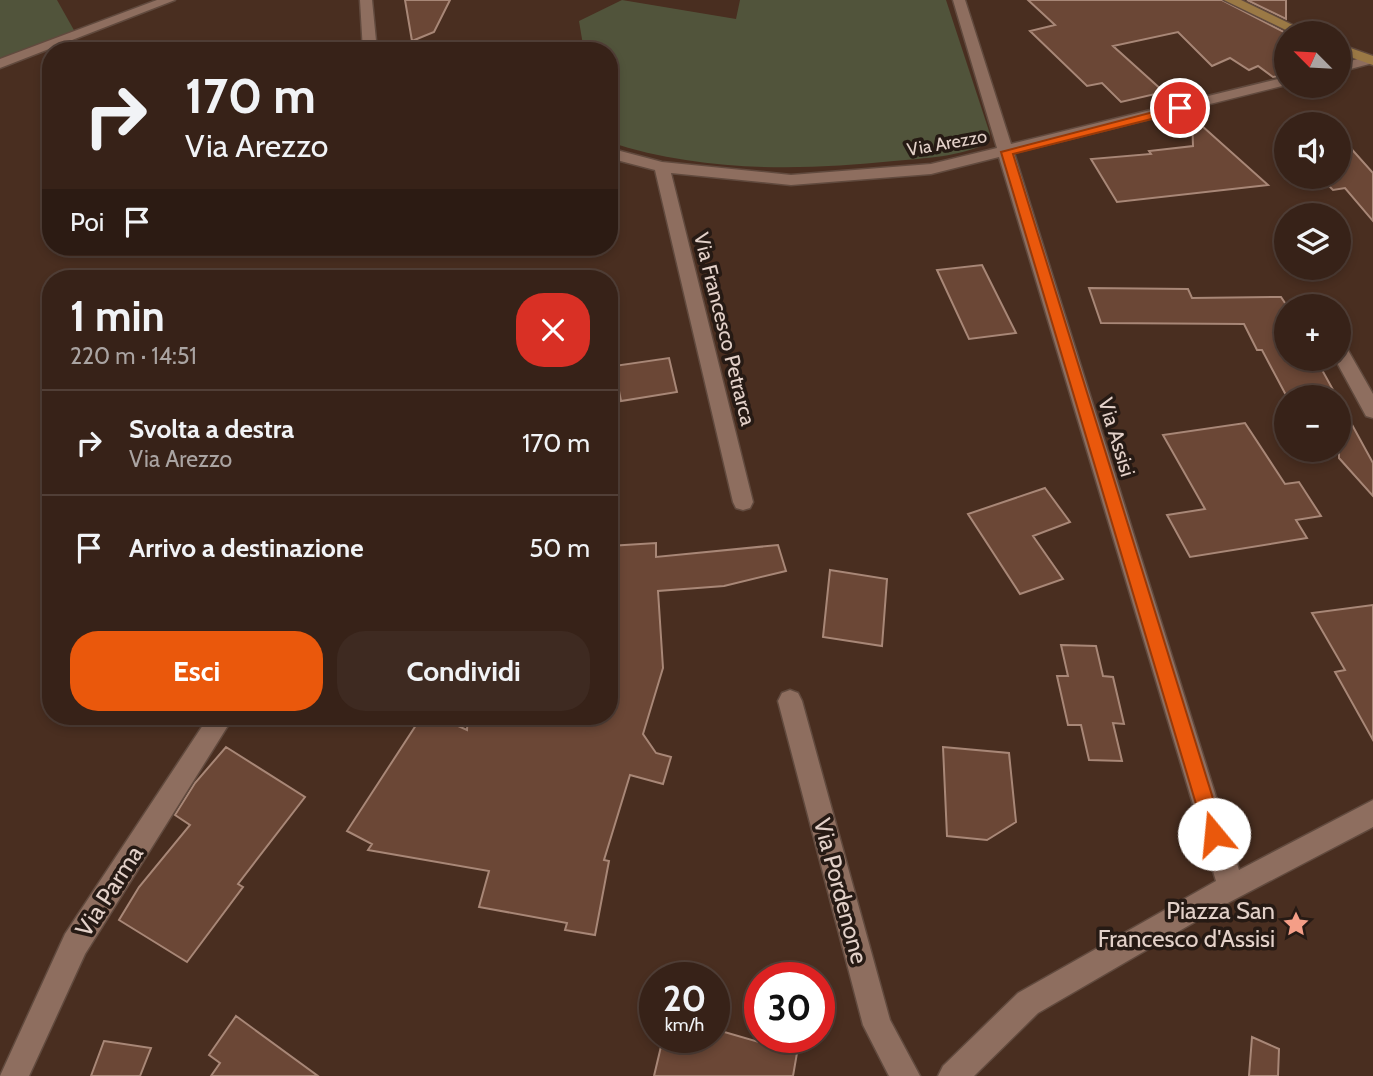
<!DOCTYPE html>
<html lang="it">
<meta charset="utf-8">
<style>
:root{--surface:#372218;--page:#3e2a21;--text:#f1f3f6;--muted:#aaa4a2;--line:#513f37;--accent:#ea580c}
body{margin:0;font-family:Cabin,sans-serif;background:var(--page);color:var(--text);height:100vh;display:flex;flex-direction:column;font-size:26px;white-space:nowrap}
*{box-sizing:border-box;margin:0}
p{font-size:23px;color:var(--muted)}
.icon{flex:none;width:38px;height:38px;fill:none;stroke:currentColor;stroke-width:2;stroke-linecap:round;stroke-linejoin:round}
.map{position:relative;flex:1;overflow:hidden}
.details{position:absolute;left:42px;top:270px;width:576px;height:455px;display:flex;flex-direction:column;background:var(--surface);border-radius:28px;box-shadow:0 4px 10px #0003,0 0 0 2px var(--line)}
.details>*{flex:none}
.banner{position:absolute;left:42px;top:42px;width:576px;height:214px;border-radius:28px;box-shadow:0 4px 10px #0003,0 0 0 2px var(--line);background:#372218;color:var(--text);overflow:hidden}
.needle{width:46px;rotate:294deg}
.controls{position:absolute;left:1274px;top:21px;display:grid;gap:14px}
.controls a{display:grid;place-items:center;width:77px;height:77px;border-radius:50%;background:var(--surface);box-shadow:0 4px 10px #0003,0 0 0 2px var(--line);font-size:35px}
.speed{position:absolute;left:639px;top:962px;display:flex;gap:14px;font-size:35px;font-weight:700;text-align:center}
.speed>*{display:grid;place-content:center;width:91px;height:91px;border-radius:50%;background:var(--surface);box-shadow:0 4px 10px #0003,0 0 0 2px var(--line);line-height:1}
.speed small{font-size:18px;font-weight:400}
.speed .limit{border:10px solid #d22;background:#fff;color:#111}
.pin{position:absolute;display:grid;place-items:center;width:60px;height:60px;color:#fff;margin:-30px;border:4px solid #fff;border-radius:50%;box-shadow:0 2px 7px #0007}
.me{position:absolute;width:77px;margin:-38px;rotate:343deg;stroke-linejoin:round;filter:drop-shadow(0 0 5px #0008)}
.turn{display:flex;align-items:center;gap:24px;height:147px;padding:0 28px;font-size:32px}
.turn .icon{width:91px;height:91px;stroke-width:2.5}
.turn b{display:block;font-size:49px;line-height:60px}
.then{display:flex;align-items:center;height:66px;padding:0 28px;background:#0003;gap:14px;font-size:26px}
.round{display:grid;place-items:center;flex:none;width:74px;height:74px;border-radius:28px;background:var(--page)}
.headline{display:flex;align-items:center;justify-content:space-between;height:119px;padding:0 28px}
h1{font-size:42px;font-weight:700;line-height:52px}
.primary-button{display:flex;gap:14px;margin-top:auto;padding:14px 28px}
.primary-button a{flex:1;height:80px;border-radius:28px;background:var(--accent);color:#fff;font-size:28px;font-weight:700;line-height:80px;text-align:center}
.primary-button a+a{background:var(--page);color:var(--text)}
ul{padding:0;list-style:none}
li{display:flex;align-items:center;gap:21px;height:105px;padding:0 28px;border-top:2px solid var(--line)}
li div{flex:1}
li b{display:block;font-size:26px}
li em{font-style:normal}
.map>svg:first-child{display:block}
.green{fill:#51543b}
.building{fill:#6b4736;stroke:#a88777;stroke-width:2}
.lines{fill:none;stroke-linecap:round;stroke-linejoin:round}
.minor-casing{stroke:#614a3e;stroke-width:3}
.major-casing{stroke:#614a3e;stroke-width:3}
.minor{fill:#8e6e5f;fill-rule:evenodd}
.major{fill:#9b7945;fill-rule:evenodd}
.route{fill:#ea580c;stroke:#983908;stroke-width:2}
.labels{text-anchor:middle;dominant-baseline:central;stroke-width:7;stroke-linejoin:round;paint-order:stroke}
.far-street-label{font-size:18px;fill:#e3d1c9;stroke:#261a14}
.street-label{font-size:21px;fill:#e3d1c9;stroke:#261a14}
.near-street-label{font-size:24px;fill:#e3d1c9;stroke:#261a14}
.near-poi-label{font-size:24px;fill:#e3d1c9;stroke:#261a14;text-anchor:end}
</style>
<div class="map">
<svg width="1373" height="1076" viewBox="0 0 1373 1076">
<rect width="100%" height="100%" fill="#492e20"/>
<path class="green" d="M0 0H57L75 32 0 60Z
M622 0 736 19 740 0H946L990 134 988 143C959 157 925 158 894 161 799 171 701 172 609 142V51H584L579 21Z"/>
<path class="building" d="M405 0H450L434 32 412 41Z
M1028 0H1222L1286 33V75L1273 77 1258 66 1249 70 1230 58 1212 66 1178 32 1113 46 1164 92 1121 102 1102 83 1087 86 1030 31 1055 25Z
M1247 0H1286V19Z
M1192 117 1268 185 1117 202 1091 159 1151 154 1149 151 1193 146Z
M1339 135 1373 173V221L1345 188 1333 190 1320 177H1339Z
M982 265 1016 333 969 339 937 270Z
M1089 288 1188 289 1192 298 1281 297 1287 306 1286 359H1316L1337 397H1287L1262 350H1257L1244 324 1101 323Z
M669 358 677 392 621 401 614 366Z
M1339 401 1373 463V496L1339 458Z
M1245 423 1285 484 1299 482 1321 516 1296 520 1307 538 1190 557 1167 515 1205 509 1163 435Z
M1045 488 1070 522 1033 536 1063 579 1020 594 968 514Z
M656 543V557L778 545 786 571 724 586 658 591 663 668 643 734 656 753 671 757 663 784 630 775 604 860 609 861 595 935 565 930 567 923 479 907 489 871 368 850 372 844 347 831 422 716H436L467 730 468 716H609V546Z
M830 570 887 579 882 646 823 637Z
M1373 605V740L1335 672 1345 670 1312 613Z
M1061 645 1096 646 1103 676 1113 677 1124 724 1113 723 1122 761 1089 760 1081 725H1068L1057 676H1068Z
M226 747 305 797 238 884 243 887 187 962 119 920 139 887 190 825 175 815 195 783Z
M943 747 1009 753 1016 822 987 840 947 836Z
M236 1016 318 1076H211L220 1063 209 1055Z
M714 1029 797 1053 793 1076H654L663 1038H714Z
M1252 1037 1279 1049 1278 1076H1249Z
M104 1041 151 1048 140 1076H91Z"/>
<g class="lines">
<g class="minor-casing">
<path id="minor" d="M157 0H175L0 68V59Z
M360 0H372L377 51H363Z
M953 0H965L1011 144 1286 77V85L1014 153 1239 870 1373 800V827L1224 905 1038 1013 974 1076H938L943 1066 1018 993 1216 881 999 157 931 174 791 185 671 173 753 502 750 508 743 510 736 508 733 502 655 170 609 158V148L662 162 791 175 931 164 997 148Z
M1369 56 1373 57V63L1339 72V64Z
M1313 299 1319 301 1323 306H1305L1307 301Z
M1339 343 1345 345 1373 394V418L1366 416 1335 359H1339Z
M790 690 798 693 802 701 890 1020 920 1076H889L863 1025 778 701 782 693Z
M209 716H234L85 954 29 1076H0L65 934Z"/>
</g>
<g class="major-casing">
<path id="major" d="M1224 0H1241L1309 33H1292Z
M1339 44 1373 56V65L1339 53Z"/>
</g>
<use href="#minor" class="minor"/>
<use href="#major" class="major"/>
</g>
<path class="route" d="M1180 105 1185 108 1183 111 1013 154 1224 834 1221 841 1214 843 1208 841 1205 834 1001 152Z"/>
<defs>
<g id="sight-bare" transform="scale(2.1)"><path d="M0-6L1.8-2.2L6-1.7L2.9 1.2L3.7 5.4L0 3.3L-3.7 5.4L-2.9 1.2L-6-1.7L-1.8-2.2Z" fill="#f49e87" stroke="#261a14" stroke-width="2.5" paint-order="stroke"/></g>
</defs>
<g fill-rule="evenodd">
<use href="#sight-bare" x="1296" y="924"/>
</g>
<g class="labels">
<g class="far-street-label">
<text transform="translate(947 143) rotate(-10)">Via Arezzo</text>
</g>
<g class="street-label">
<text transform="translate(725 329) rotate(76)">Via Francesco Petrarca</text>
<text transform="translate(1117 437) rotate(73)">Via Assisi</text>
</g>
<g class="near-street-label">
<text transform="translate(109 891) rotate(-57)">Via Parma</text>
<text transform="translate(841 891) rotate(75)">Via Pordenone</text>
</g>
<g class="near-poi-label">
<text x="1275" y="910">Piazza San<tspan x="1275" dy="28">Francesco d'Assisi</tspan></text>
</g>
</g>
</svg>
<div class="controls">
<a><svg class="needle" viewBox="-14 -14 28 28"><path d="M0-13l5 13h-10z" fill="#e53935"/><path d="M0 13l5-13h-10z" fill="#aaa4a2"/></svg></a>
<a><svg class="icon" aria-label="sound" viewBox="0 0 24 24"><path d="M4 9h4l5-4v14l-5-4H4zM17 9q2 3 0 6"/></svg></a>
<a><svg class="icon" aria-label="layers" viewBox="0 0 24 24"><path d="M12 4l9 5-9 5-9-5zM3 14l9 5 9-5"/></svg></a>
<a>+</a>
<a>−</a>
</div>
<div class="speed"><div>20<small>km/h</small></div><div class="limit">30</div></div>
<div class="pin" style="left:1180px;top:108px;background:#d93025"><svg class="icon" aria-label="arrive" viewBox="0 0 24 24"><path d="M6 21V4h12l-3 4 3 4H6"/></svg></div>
<svg class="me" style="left:1214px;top:834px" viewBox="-20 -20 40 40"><circle r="19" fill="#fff"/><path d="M0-13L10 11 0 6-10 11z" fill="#ea580c"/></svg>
<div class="banner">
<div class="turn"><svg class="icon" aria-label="right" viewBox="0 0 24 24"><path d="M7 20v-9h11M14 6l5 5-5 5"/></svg><div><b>170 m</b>Via Arezzo</div></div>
<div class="then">Poi<svg class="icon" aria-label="arrive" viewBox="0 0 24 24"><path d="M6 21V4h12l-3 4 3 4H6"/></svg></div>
</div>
<section class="details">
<div class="headline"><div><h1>1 min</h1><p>220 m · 14:51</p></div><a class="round" style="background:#d93025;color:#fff"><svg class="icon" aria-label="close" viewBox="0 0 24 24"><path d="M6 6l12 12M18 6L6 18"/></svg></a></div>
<ul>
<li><svg class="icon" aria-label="right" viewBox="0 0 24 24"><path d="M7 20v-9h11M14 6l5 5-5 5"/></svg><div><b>Svolta a destra</b><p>Via Arezzo</p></div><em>170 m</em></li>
<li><svg class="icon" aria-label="arrive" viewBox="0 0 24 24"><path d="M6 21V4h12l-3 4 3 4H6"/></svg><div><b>Arrivo a destinazione</b></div><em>50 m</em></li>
</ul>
<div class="primary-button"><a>Esci</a><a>Condividi</a></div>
</section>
</div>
